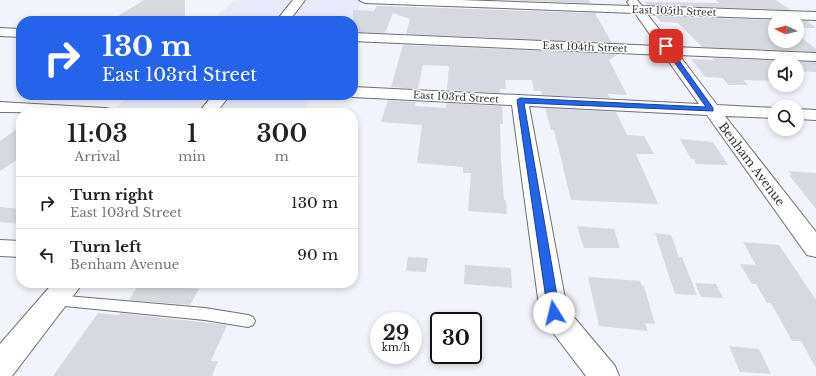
<!DOCTYPE html>
<style>
:root{--surface:#fff;--page:#f6f6f6;--text:#222;--muted:#767676;--line:#e0e0e0}
body{margin:0;font-family:"Libre Baskerville",serif;background:var(--page);color:var(--text);height:100vh;display:flex;flex-direction:column;font-size:15px;white-space:nowrap}
*{box-sizing:border-box;margin:0}
p{font-size:13px;color:var(--muted)}
.icon{flex:none;width:22px;height:22px;fill:none;stroke:currentColor;stroke-width:2;stroke-linecap:round;stroke-linejoin:round}
.map{position:relative;flex:1;overflow:hidden}
.side{position:absolute;left:16px;top:108px;width:342px;height:180px;display:flex;flex-direction:column;background:var(--surface);border-radius:16px;box-shadow:0 2px 6px #0003}
.side>*{flex:none}
.hud{position:absolute;left:16px;top:16px;width:342px;height:84px;border-radius:16px;box-shadow:0 2px 6px #0003;background:#2563eb;color:#fff;overflow:hidden}
.needle{width:26px;rotate:276deg}
.buttons{position:absolute;left:768px;top:12px;display:grid;gap:8px}
.buttons a{display:grid;place-items:center;width:36px;height:36px;border-radius:50%;background:var(--surface);box-shadow:0 2px 6px #0003;font-size:20px}
.speed{position:absolute;left:370px;top:312px;display:flex;gap:8px;font-size:20px;font-weight:700;text-align:center}
.speed>*{display:grid;place-content:center;width:52px;height:52px;border-radius:50%;background:var(--surface);box-shadow:0 2px 6px #0003;line-height:1}
.speed small{font-size:10px;font-weight:400}
.speed .limit{border:2px solid #111;border-radius:6px;background:#fff;color:#111}
.pin{position:absolute;display:grid;place-items:center;width:34px;height:34px;color:#fff;margin:-17px;border-radius:8px;box-shadow:0 2px 6px #0006}
.me{position:absolute;width:44px;margin:-22px;rotate:351deg;stroke-linejoin:round;filter:drop-shadow(0 0 3px #0008)}
.turn{display:flex;align-items:center;gap:14px;height:84px;padding:0 20px;font-size:18px}
.turn .icon{width:52px;height:52px;stroke-width:2.5}
.turn b{display:block;font-size:28px;line-height:34px}
.eta{display:flex;justify-content:space-evenly;align-items:center;height:68px;text-align:center}
.eta b{font-size:24px;font-weight:600;line-height:28px}
ul{padding:0;list-style:none}
li{display:flex;align-items:center;gap:12px;height:52px;padding:0 20px;border-top:1px solid var(--line)}
li div{flex:1}
li b{display:block;font-size:15px}
li em{font-style:normal}
.map>svg:first-child{display:block}
.built{fill:#e7eaf9}
.building{fill:#d7d9e0}
.lines{fill:none;stroke-linecap:round;stroke-linejoin:round}
.lane-casing{stroke:#6e6f75;stroke-width:2}
.street-casing{stroke:#6e6f75;stroke-width:2}
.secondary-casing{stroke:#6e6f75;stroke-width:2}
.lane{fill:#fff;fill-rule:evenodd}
.street{fill:#fff;fill-rule:evenodd}
.secondary{fill:#fff;fill-rule:evenodd}
.route{fill:#2563eb;stroke:#184099}
.labels{text-anchor:middle;dominant-baseline:central;stroke-width:3;stroke-linejoin:round;paint-order:stroke}
.far-street-label{font-size:10px;fill:#343437;stroke:#fff}
.street-label{font-size:12px;fill:#343437;stroke:#fff}
</style>
<div class="map">
<svg width="816" height="376" viewBox="0 0 816 376">
<rect width="100%" height="100%" fill="#f2f4fb"/>
<path class="built" d="M235 0H363L352 21H212Z
M130 95H312L303 113H110Z"/>
<path class="building" d="M144 0H185V21H110Z
M503 0H589L590 3Z
M716 0H776L790 10 647 5 645 2 719 3Z
M377 6 595 13 612 43 406 34 410 19 393 13 385 33 353 32V10L374 11Z
M656 16 775 20V41H797V34L816 49V52L702 47 678 23 661 22Z
M797 21H807L816 28H797Z
M403 45 618 54 609 60 627 95 608 94 610 98 542 95 541 91H534L532 80H505L506 89H500V93L447 90 449 66 423 65 418 89 391 87Z
M713 58 816 62V72L797 71V63H775V70H769L775 76V81L743 80 748 85H728L723 78 705 77 691 59 714 60Z
M388 100 416 102 415 106 446 108 447 103 502 106 503 124H500L501 159 504 200H506L507 214 468 211 471 173H463V167L417 163 422 125 381 122Z
M545 108 616 112 627 135 644 136 654 154H636L658 204 571 200 554 130H551Z
M21 126V157L0 171V141Z
M680 139 713 142 728 165 696 164 694 159H691Z
M788 171 816 173V209L789 175H792Z
M0 207 21 209V224L0 222Z
M577 226 614 229 620 248H584Z
M655 233 671 235 679 257H682L697 295 675 294Z
M743 242 779 245 816 300V368L801 341H792L771 303H767L756 284H752L740 264 756 265Z
M408 257 428 258 426 272 406 271Z
M465 265 511 268 512 288 464 284Z
M588 277 640 281 642 286H644L655 324 645 323 648 331 599 326Z
M140 283H191L188 288 199 289 190 305 129 300Z
M695 283 716 284 723 298 701 297Z
M98 313 119 315 120 313 227 325 211 361H218L212 376H53Z
M729 346 759 349 771 374 740 372Z"/>
<g class="lines">
<g class="lane-casing">
<path id="lane" d="M55 295 205 308 248 315 253 317 255 321 253 325 248 327 205 320 55 305 50 304 48 300 50 296Z"/>
</g>
<g class="street-casing">
<path id="street" d="M359 0H460L630 6 627 2 629 0H637L642 6 816 12V20L647 14 673 47 816 53V61L679 55 717 105 775 108V118L725 116 816 232V257L807 255 707 115 529 106 567 309 615 366 619 376H586L544 321 540 313 512 105 353 97 347 95H353V87L699 104 664 55 353 41V33L658 46 635 13 365 3Z
M0 28 21 29V37L0 36Z
M0 102 105 108 111 109 114 113 0 112Z
M797 109 816 110V120L797 119Z
M0 240 21 241V257L0 256Z"/>
</g>
<g class="secondary-casing">
<path id="secondary" d="M293 0H305L289 21H276Z
M213 95H230L216 113H198Z
M53 283H83L12 376H0V344Z"/>
</g>
<use href="#lane" class="lane"/>
<use href="#street" class="street"/>
<use href="#secondary" class="secondary"/>
</g>
<path class="route" d="M663 45H668L713 108V111L524 103 560 313 558 316 554 318 550 316 548 313 517 100 520 98 706 107 663 46Z"/>
<g class="labels">
<g class="far-street-label">
<text transform="translate(674 11) rotate(2)">East 105th Street</text>
<text transform="translate(585 47) rotate(2)">East 104th Street</text>
<text transform="translate(456 97) rotate(3)">East 103rd Street</text>
</g>
<g class="street-label">
<text transform="translate(752 164) rotate(53)">Benham Avenue</text>
</g>
</g>
</svg>
<div class="buttons">
<a><svg class="needle" viewBox="-14 -14 28 28"><path d="M0-13l5 13h-10z" fill="#e53935"/><path d="M0 13l5-13h-10z" fill="#767676"/></svg></a>
<a><svg class="icon" aria-label="sound" viewBox="0 0 24 24"><path d="M4 9h4l5-4v14l-5-4H4zM17 9q2 3 0 6"/></svg></a>
<a><svg class="icon" aria-label="search" viewBox="0 0 24 24"><circle cx="10" cy="10" r="6"/><path d="M15 15l6 6"/></svg></a>
</div>
<div class="speed"><div>29<small>km/h</small></div><div class="limit">30</div></div>
<div class="pin" style="left:666px;top:46px;background:#d93025"><svg class="icon" aria-label="arrive" viewBox="0 0 24 24"><path d="M6 21V4h12l-3 4 3 4H6"/></svg></div>
<svg class="me" style="left:554px;top:313px" viewBox="-20 -20 40 40"><circle r="19" fill="#fff"/><path d="M0-13L10 11 0 6-10 11z" fill="#2563eb"/></svg>
<div class="hud">
<div class="turn"><svg class="icon" aria-label="right" viewBox="0 0 24 24"><path d="M7 20v-9h11M14 6l5 5-5 5"/></svg><div><b>130 m</b>East 103rd Street</div></div>
</div>
<section class="side">
<div class="eta">
<div><b>11:03</b><p>Arrival</p></div>
<div><b>1</b><p>min</p></div>
<div><b>300</b><p>m</p></div>
</div>
<ul>
<li><svg class="icon" aria-label="right" viewBox="0 0 24 24"><path d="M7 20v-9h11M14 6l5 5-5 5"/></svg><div><b>Turn right</b><p>East 103rd Street</p></div><em>130 m</em></li>
<li><svg class="icon" aria-label="left" viewBox="0 0 24 24"><path d="M17 20v-9H6M10 6l-5 5 5 5"/></svg><div><b>Turn left</b><p>Benham Avenue</p></div><em>90 m</em></li>
</ul>
</section>
</div>
